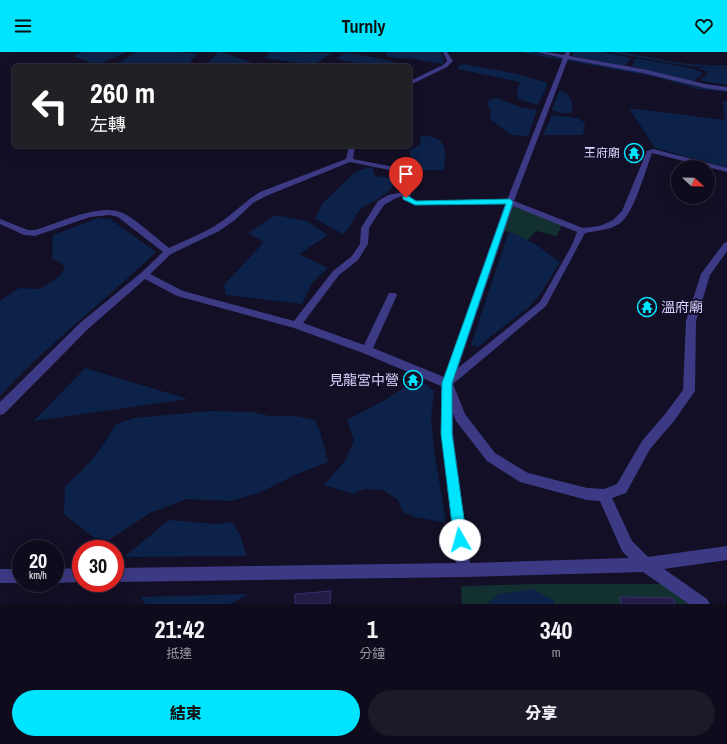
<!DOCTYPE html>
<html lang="zh-TW">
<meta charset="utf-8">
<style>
:root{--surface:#0e0b1c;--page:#1c1929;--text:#f1f3f6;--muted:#9b9ba3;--line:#2e2b3b;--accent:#00e5ff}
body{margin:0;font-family:"Archivo Narrow","Noto Sans TC",sans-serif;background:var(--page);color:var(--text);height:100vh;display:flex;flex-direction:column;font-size:15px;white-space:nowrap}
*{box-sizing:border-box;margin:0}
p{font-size:13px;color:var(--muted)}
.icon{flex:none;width:22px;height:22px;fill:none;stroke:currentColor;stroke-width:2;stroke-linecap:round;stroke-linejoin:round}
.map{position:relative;height:552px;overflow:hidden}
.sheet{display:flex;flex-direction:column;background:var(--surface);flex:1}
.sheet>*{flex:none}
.banner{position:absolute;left:12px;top:12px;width:400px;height:84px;border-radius:6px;box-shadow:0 4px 16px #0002,0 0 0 1px var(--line);background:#202124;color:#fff;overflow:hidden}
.needle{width:26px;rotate:112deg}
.fabs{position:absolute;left:671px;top:108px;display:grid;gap:8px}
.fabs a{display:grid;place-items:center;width:44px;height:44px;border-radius:50%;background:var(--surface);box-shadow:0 4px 16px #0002,0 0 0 1px var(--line);font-size:20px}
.speed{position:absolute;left:12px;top:488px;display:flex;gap:8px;font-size:20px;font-weight:700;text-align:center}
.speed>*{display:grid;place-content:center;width:52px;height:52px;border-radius:50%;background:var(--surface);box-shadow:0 4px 16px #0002,0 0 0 1px var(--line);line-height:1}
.speed small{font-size:10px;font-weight:400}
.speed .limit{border:6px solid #d22;background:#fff;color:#111}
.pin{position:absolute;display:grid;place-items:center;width:34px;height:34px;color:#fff;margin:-41px -17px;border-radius:50% 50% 50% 0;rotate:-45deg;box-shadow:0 0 4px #0007}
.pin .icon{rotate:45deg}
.me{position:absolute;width:44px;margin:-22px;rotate:353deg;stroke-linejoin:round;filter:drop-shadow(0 0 3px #0008)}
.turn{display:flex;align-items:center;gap:14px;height:84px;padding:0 12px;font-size:18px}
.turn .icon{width:52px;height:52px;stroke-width:2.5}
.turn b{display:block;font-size:28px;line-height:34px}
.eta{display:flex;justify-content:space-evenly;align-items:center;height:68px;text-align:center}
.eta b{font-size:24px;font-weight:800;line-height:28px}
.action{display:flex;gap:8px;margin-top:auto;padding:8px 12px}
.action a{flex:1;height:46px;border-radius:24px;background:var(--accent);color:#111;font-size:16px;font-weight:800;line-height:46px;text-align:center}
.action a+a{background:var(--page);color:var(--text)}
header{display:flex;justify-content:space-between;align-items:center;height:52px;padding:0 12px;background:var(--accent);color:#111;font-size:18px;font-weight:800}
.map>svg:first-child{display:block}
.green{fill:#12302f}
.water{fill:#0c2248}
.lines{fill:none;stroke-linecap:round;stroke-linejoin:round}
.stream{stroke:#0c2248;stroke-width:2}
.building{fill:#241b47;stroke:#3b2d73}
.minor{fill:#3d3a85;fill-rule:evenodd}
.route{fill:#00e5ff;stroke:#0095a6}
.labels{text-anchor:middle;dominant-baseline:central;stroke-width:4;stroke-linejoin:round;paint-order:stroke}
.far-poi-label{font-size:12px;fill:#d9d4ff;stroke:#130f26;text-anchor:end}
.poi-label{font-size:14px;fill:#d9d4ff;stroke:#130f26;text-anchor:start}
</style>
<header><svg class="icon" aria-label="menu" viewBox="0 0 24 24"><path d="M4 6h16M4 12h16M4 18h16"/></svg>Turnly<svg class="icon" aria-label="heart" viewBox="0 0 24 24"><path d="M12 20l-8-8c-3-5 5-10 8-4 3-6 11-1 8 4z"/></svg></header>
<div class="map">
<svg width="727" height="552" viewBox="0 0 727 552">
<rect width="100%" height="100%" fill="#130f26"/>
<path class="green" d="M510 150 562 172 557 184 536 179 527 189 501 177Z
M537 532H673L702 552H462L461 534Z"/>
<path class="water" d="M82 0H124L125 1 97 13 73 4Z
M136 0H175L197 2 190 9 192 12 189 14H109L120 10Z
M218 0H221L262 14 207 12Z
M271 0 332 1 313 13 264 6Z
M387 0H440L443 3 444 9 442 12 408 6C401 7 393 7 386 3Z
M574 0H602L631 6 625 14 572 4Z
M345 1 368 4 394 10 395 13 373 14 336 7Z
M636 6 694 17 703 21 693 30 632 14Z
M465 12 513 21 548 31 538 53 518 47 517 37 520 30 458 17 459 13Z
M714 15 727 17V33L701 29V26L707 24V20L697 16Z
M559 39C571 41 573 49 572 61H561L552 58Z
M497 46 520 55 537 58 528 84 511 83 490 67 491 60 487 51 489 48Z
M723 49H727V116L655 96 629 56 725 68Z
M552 63 578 66 585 71 583 83H543Z
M421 84C446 83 447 97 444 118H416L414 115 415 109 410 105C409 97 413 96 420 93Z
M372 115 375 124 390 126 394 132C389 144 371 149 361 157 353 164 352 176 343 182L315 167 322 152 346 129 353 122 363 117Z
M275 163 307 169 328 183 299 202 328 216 312 231 302 252 226 243 224 233 264 190 248 181Z
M98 166 110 167 156 200C105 249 48 292 0 344V249L19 236 40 237 61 223 65 214 52 206 53 183Z
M509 179 535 192 560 210 541 241 528 256 504 274 478 295 471 293Z
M85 316 188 347 34 369Z
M418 327 434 339 431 367 434 398 446 471 415 465 403 460 398 448 383 438 364 437 353 442 324 433 345 409 354 388 347 368 383 349Z
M209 359 252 360 270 364H295L315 368 320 380 328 410 295 423 259 441 231 449 187 447 150 461 109 488 93 485 64 462 65 434C89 413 100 400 116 372L135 366Z
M169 468 216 472 232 470 240 483 247 504 124 505Z
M533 537 553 548 555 552H486L499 542Z
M249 542 230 552H145L141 545Z"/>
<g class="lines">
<path class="stream" d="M525 0 657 24 698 36 727 39
M614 0 687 13 727 15"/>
</g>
<path class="building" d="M644 249 652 251 651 262 643 260Z
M415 324 418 327 412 331 408 328Z
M331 539 330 552H295V542Z
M620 545 673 546 675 552H622Z"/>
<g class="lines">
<path class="minor" d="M443 0H447L453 9 447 15 410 33V29L443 13 447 9Z
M536 0H546L564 3 566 0H570L569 4 643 17 705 32 727 35V39L705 36 643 21 568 7 514 149 583 176 600 174 613 168 622 159 647 99 653 97 727 116V120L652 101C645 119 634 162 619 172 609 178 596 179 585 181L546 254 453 332 465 362 495 401 528 421 587 436 604 437 617 432 642 389 666 361 683 338 686 269 701 222 724 191 727 190V199L710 223 696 269 695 339 674 369 650 397 626 441 612 446 632 489 648 505 727 494V508L664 517 707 547 710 552H689L643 520 464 525 115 530V516L456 511 441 382V334L363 301 294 276 177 244 145 227 88 277 4 362 0 363V350L80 271 141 221 163 200 118 165 110 163 90 165 35 184 24 183 0 172V167L28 178H35C58 172 101 149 125 162 140 171 155 185 169 196 183 189 199 183 213 175 231 165 243 150 260 140L346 107 349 94H355L353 107 414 119 416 124 410 145 416 149 507 148 563 6ZM350 110 404 121 408 124 403 140 388 143 378 149 361 176 360 192 352 204 333 219 294 269 183 239 150 222 171 202 219 179 235 168 253 151 266 144ZM402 144 403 148 415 153 505 152 444 325 373 296 397 243 395 241H389L364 293 303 271 339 223 358 208 368 192 369 176 384 153 394 147ZM513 154 577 180 572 193 540 250 458 316ZM453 361 456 369 487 409 520 430 587 448 600 449 622 499 629 506 470 511 453 382Z
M81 516V530L55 531H54L55 517Z
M0 517H21L22 531H0Z"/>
</g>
<path class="route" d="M403 144H408L416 149 510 147 513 150 452 331V382L467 488 465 492 460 494 456 492 454 488 441 382 442 331 506 152 415 153 403 147Z"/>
<defs>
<g id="temple-ring" transform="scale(1)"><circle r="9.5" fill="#130f26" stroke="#00e5ff" stroke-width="1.5"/><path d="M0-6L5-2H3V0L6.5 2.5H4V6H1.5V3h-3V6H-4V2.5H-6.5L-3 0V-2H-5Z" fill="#00e5ff"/></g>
</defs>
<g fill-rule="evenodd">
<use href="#temple-ring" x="634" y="101"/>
<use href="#temple-ring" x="647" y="255"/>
<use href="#temple-ring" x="413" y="328"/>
</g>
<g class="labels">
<g class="far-poi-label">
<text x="620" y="101">王府廟</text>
</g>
<g class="poi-label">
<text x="661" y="255">溫府廟</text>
<text x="399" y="328" text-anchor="end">見龍宮中營</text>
</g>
</g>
</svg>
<div class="fabs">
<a><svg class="needle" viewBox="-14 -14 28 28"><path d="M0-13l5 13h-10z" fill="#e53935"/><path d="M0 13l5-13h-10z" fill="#9b9ba3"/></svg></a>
</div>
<div class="speed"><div>20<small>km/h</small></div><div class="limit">30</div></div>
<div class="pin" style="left:406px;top:146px;background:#d93025"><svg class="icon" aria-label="arrive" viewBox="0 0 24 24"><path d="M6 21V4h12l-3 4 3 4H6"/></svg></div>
<svg class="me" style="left:460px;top:488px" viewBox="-20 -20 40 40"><circle r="19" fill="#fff"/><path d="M0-13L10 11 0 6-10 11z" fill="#00e5ff"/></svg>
<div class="banner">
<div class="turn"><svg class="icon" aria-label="left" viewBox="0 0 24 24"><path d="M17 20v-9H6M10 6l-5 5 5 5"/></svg><div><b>260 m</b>左轉</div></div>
</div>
</div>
<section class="sheet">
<div class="eta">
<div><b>21:42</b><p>抵達</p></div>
<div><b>1</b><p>分鐘</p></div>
<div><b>340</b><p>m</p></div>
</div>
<div class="action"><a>結束</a><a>分享</a></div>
</section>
